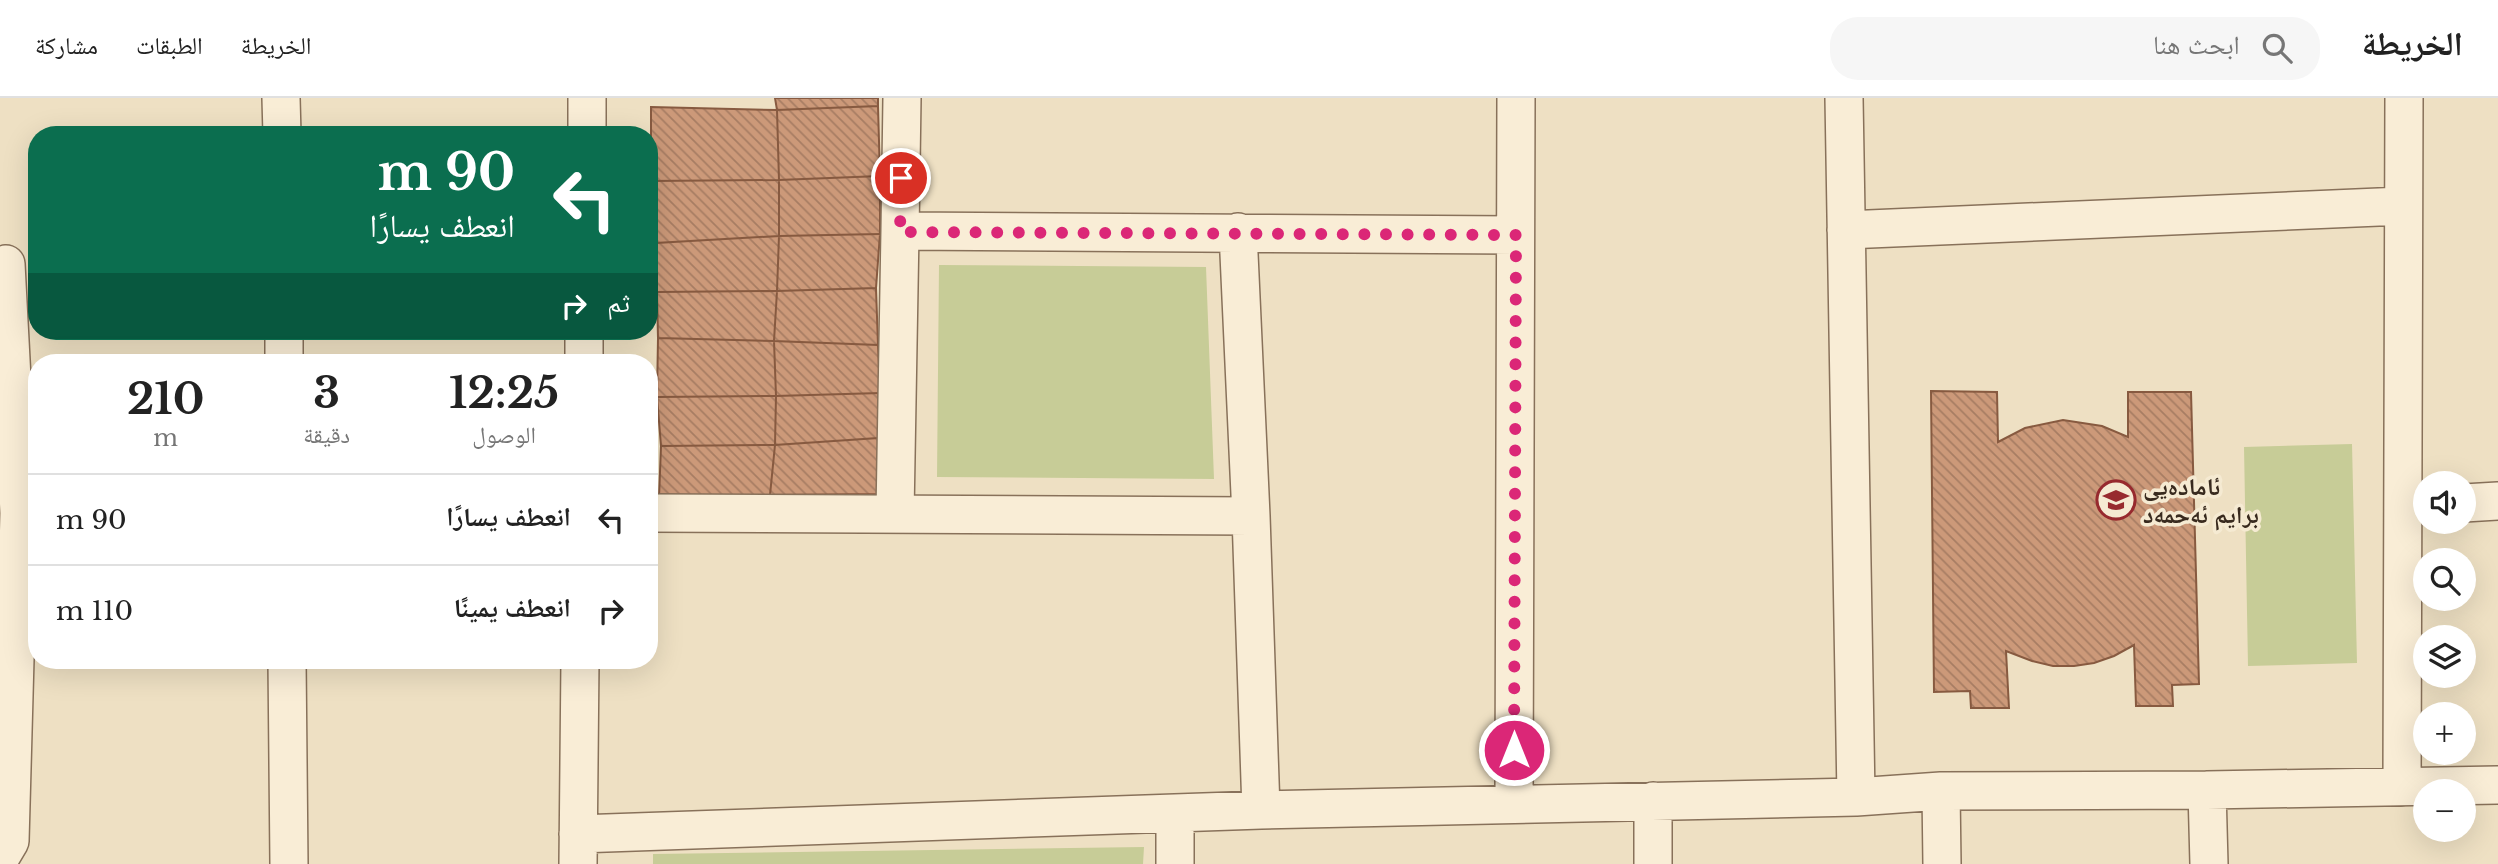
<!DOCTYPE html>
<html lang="ar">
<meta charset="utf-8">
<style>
:root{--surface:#fff;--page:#f6f6f6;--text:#222;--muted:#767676;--line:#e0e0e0}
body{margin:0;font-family:"Libre Baskerville","Noto Naskh Arabic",serif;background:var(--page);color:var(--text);direction:rtl;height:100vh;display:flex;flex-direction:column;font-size:26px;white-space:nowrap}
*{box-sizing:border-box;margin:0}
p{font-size:23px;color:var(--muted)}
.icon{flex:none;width:38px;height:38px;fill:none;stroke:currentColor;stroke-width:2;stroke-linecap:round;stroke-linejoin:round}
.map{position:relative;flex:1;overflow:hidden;direction:ltr}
.side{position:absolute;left:28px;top:256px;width:630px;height:315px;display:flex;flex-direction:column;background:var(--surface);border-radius:28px;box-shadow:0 7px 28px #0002;direction:rtl}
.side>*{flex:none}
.hud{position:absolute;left:28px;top:28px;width:630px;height:214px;border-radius:28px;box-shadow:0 7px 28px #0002;direction:rtl;background:#0b6e4f;color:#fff;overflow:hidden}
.fabs{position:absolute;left:2413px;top:373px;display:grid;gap:14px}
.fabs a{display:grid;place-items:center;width:63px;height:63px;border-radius:50%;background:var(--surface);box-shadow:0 7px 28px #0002;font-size:35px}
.pin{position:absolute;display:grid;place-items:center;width:60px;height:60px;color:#fff;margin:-30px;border:4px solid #fff;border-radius:50%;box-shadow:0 2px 7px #0007}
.me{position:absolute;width:77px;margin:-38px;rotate:0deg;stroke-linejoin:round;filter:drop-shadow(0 0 5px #0008)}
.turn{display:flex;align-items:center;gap:24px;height:147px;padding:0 28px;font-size:32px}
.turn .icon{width:91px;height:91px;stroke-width:2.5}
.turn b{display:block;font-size:49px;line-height:60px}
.then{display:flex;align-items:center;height:66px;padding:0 28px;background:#0003;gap:14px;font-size:26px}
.eta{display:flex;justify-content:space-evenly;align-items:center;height:119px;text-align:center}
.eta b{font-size:42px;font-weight:700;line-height:49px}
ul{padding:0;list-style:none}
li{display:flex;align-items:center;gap:21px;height:91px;padding:0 28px;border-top:2px solid var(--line)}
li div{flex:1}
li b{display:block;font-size:26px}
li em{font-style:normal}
header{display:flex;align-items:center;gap:42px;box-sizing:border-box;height:98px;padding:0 35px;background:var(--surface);border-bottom:2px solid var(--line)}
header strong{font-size:33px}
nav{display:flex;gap:38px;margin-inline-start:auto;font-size:24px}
.search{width:490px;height:63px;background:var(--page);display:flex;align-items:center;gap:18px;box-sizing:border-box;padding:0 24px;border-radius:28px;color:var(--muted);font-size:26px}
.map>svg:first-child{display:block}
.garden{fill:#c7cc97}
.building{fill:url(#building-back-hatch);stroke:#875a40;stroke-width:2}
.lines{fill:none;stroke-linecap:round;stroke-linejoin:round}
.minor-casing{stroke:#88715a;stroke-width:40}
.minor{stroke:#f9edd6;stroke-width:37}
.route{stroke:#db2777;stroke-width:12;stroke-dasharray:0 21.6}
.labels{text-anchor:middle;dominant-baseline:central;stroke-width:7;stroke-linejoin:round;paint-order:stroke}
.poi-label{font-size:24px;font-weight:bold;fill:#382a1e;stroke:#f5ead2;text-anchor:start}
</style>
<header>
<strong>الخريطة</strong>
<div class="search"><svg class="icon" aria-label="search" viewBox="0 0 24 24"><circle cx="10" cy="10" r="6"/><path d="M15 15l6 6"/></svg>ابحث هنا</div>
<nav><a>الخريطة</a><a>الطبقات</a><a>مشاركة</a></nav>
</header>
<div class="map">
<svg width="2498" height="766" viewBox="0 0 2498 766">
<defs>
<pattern id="building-back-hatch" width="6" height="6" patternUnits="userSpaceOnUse" patternTransform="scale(1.75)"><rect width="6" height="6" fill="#cc9979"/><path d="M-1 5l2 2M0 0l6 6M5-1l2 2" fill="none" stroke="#a77d63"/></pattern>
</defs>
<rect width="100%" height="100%" fill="#eee0c3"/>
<path class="garden" d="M939 167 1206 169 1214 381 937 379Z
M2352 346 2357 565 2248 568 2244 349Z
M1144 749 1143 766H653V756Z"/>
<path class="building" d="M775 0H878V8L777 12Z
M878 8 880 78 779 82 777 12Z
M651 9 777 12 779 82 651 83Z
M880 78V136L779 138V82Z
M779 82V138L656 145 651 83Z
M880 136 876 190 777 193 779 138Z
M779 138 777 193 657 194 656 145Z
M876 190 878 247 774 243 777 193Z
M777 193 774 243 658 240 657 194Z
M658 240 774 243 776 298 657 299Z
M774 243 878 247 880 295 776 298Z
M1931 293 1997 294 1998 344 2025 330 2063 322 2102 328 2128 339V294H2191L2199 586 2172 587 2173 608H2136L2134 547 2114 558 2094 565 2074 568H2053L2032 563 2006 553 2009 610H1971L1970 593 1934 594Z
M880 295 878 340 775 347 776 298Z
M776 298 775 347 661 348 657 299Z
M878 340 879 396 770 397 775 347Z
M775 347 770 397 659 399 661 348Z"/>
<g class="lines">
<g class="minor-casing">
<path id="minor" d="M281 0 282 37
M1844 0 1856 699
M587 37V0
M1846 132 2402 108
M900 133 902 0
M1238 134 1251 418 1261 712
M284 233V264
M584 264V233
M2464 405 2498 403
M649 415 1251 418
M895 416 900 133 1515 137
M287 562 289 766
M2402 689 2404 0
M2207 692 2209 766
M1941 693 1942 766
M1653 703V766
M1514 706 1516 0
M578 736 1261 712 1856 699 1941 693 2207 692 2498 687
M0 760 10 743 19 415 6 166
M578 766 580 562
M1175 766V715"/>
</g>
<use href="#minor" class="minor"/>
</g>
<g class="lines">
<path class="route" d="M901 80 900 134 1516 137 1514 652"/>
</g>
<defs>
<g id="school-ring" transform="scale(2.0125)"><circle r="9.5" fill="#f5ead2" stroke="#972a2e" stroke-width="1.5"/><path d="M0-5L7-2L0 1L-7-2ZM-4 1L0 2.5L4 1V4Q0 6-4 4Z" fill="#972a2e"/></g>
</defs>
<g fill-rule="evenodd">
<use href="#school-ring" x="2116" y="402"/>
</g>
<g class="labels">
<g class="poi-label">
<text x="2143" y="388">ئامادەیی<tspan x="2143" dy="28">برایم ئەحمەد</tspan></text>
</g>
</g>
</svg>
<div class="fabs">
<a><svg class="icon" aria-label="sound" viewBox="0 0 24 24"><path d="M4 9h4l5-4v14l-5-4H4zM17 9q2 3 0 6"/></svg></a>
<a><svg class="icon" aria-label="search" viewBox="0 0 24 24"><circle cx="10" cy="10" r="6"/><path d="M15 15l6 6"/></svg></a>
<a><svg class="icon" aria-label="layers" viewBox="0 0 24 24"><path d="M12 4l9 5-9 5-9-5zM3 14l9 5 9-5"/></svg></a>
<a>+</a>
<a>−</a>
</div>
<div class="pin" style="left:901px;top:80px;background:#d93025"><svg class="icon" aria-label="arrive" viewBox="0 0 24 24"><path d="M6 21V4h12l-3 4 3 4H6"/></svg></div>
<svg class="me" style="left:1514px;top:652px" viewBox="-20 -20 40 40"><circle r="17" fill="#db2777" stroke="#fff" stroke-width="3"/><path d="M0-11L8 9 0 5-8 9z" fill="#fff"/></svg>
<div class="hud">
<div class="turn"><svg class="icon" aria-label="left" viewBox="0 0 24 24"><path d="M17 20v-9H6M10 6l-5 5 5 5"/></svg><div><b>90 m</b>انعطف يسارًا</div></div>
<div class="then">ثم<svg class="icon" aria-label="right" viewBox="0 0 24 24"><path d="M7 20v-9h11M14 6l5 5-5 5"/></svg></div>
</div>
<section class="side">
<div class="eta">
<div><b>12:25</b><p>الوصول</p></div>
<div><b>3</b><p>دقيقة</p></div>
<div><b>210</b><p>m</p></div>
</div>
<ul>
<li><svg class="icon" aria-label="left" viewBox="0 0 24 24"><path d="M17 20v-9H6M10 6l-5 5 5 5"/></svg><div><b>انعطف يسارًا</b></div><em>90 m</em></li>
<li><svg class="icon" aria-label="right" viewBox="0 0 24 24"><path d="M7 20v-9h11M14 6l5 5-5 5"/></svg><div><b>انعطف يمينًا</b></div><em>110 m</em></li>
</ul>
</section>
</div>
